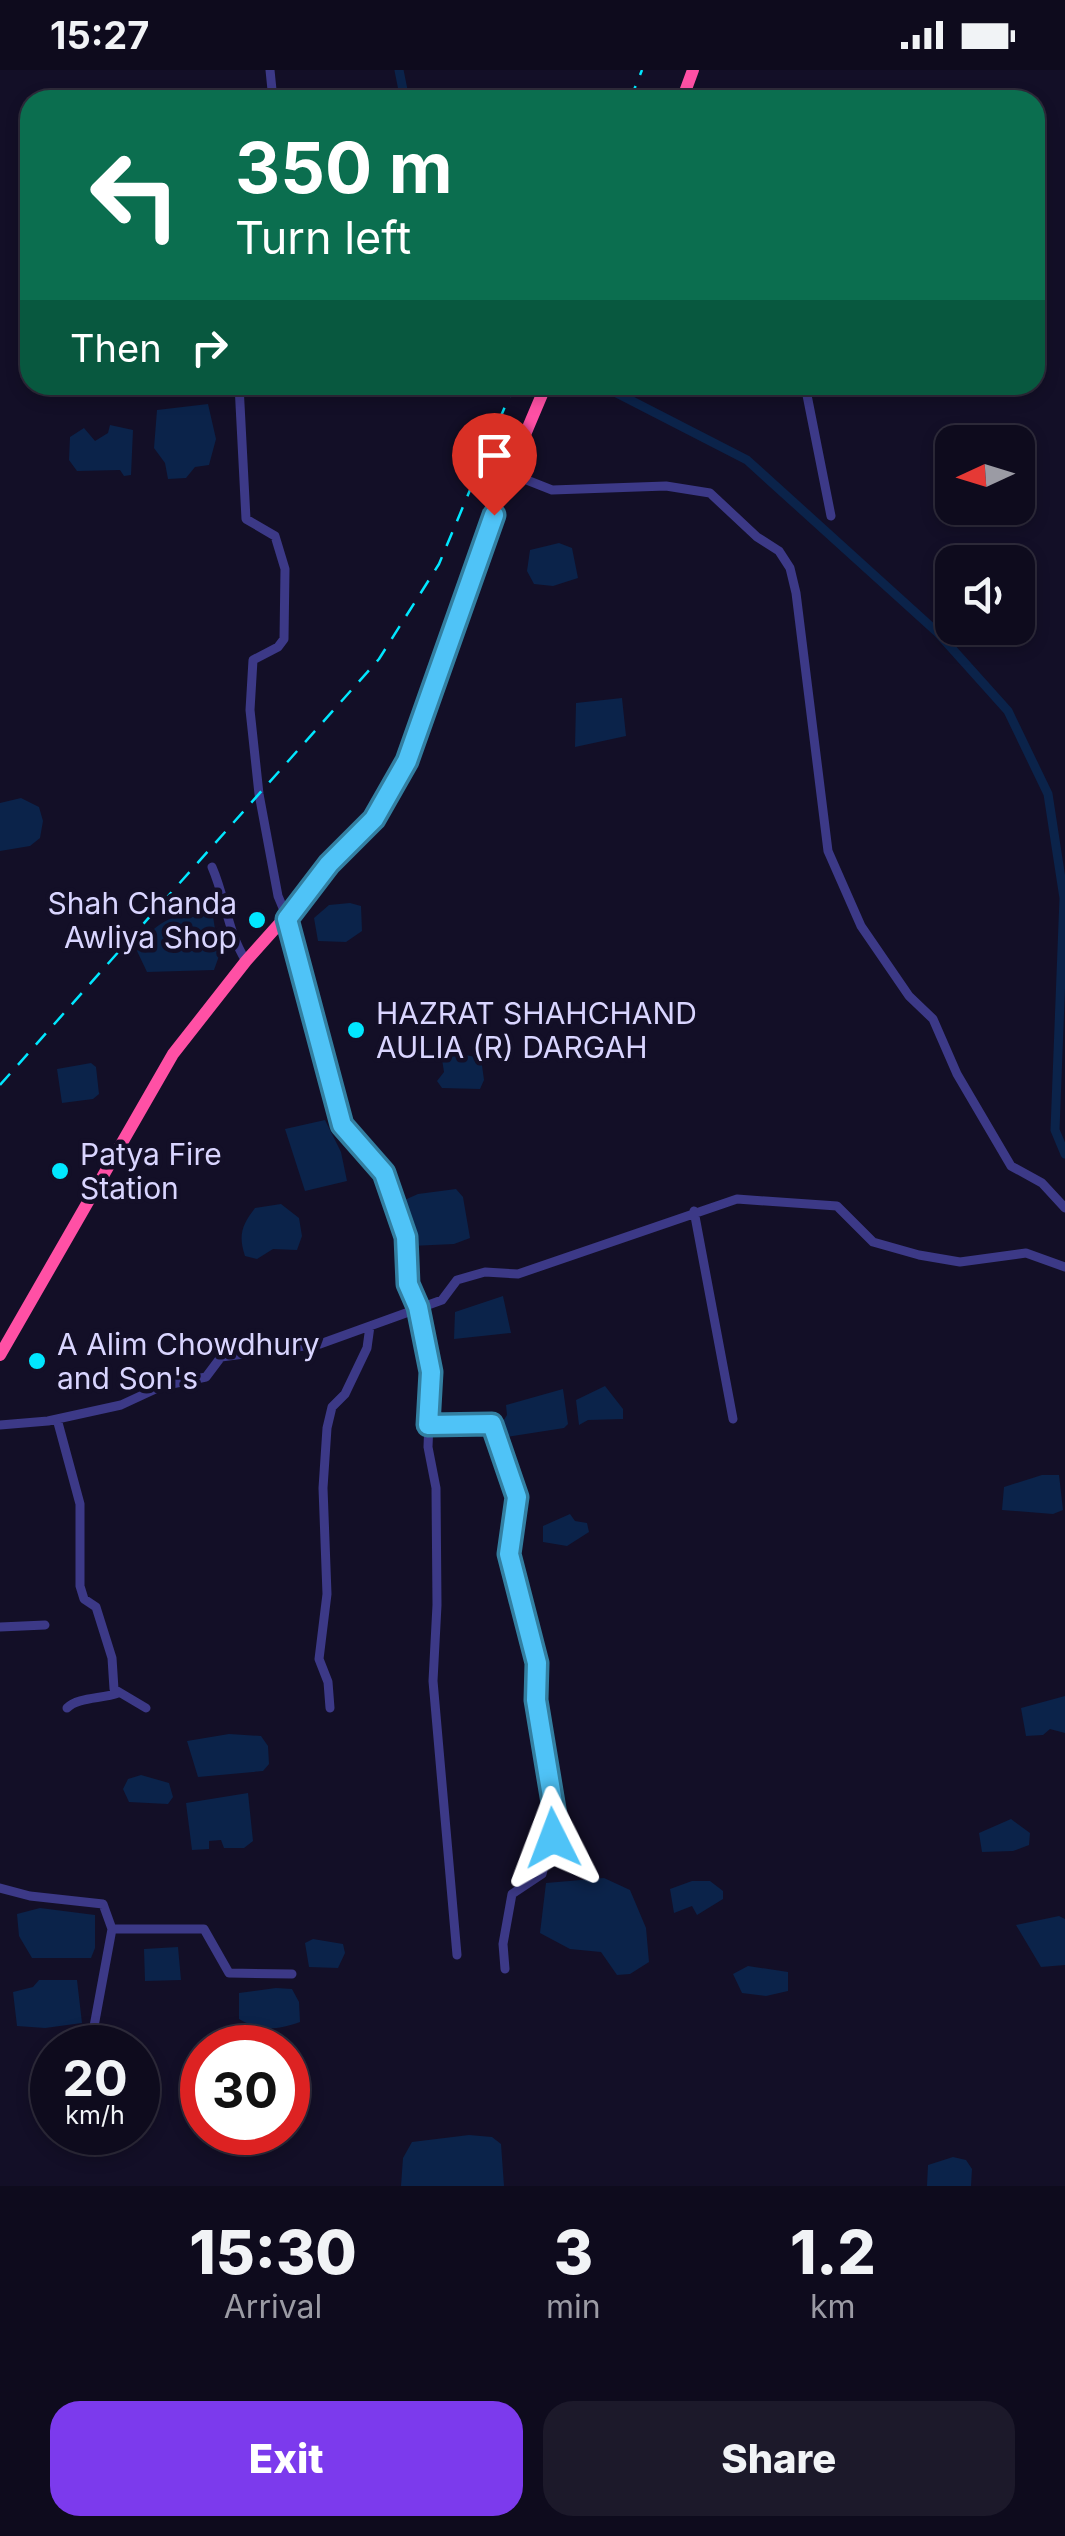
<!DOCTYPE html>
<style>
:root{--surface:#0e0b1d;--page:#1c192a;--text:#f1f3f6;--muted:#9b9ba4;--line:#2e2b3b;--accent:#7c3aed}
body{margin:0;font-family:Inter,sans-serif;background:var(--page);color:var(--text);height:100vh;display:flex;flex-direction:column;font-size:38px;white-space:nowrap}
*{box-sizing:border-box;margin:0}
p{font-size:32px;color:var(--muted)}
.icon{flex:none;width:55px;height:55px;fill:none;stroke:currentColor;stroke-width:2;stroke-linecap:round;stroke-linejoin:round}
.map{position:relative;height:2116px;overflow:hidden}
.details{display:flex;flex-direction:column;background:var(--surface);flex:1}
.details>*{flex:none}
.top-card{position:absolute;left:20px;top:20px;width:1025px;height:305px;border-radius:30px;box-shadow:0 5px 15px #0003,0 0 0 2px var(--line);background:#0b6e4f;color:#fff;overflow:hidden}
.needle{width:65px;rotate:266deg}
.controls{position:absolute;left:935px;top:355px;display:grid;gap:20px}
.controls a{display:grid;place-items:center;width:100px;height:100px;border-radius:20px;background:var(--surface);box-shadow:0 5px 15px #0003,0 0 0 2px var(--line);font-size:50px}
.speed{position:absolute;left:30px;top:1955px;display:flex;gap:20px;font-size:50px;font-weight:700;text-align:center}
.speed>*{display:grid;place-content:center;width:130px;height:130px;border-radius:50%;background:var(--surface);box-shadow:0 5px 15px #0003,0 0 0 2px var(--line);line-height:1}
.speed small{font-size:25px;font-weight:400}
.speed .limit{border:15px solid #d22;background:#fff;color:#111}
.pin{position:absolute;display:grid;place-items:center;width:85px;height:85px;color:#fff;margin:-102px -42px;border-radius:50% 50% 50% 0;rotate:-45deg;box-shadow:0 0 10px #0007}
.pin .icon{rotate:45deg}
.me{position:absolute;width:110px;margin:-55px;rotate:357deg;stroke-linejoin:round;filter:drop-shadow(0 0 8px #0008)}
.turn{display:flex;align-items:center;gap:35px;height:210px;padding:0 50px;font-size:45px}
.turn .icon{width:130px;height:130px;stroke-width:2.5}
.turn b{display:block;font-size:70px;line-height:85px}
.then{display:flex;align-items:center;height:95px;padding:0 50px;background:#0003;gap:20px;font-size:38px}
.eta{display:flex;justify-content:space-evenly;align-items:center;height:170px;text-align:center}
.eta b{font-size:60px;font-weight:800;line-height:70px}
.cta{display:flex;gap:20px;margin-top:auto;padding:20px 50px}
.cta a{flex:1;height:115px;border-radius:30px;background:var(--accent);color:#fff;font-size:40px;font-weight:800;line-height:115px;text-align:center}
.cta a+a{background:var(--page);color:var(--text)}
.status{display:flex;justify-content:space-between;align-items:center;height:70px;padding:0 50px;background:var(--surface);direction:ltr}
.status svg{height:28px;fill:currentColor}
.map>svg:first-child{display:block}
.water{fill:#0b234a}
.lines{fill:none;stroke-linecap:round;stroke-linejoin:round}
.canal{stroke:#0b234a;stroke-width:9}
.minor{stroke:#3c3987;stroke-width:9}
.highway{stroke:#ff50a5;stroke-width:12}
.rail{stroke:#01e7ff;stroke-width:2.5;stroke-dasharray:15 12;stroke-linecap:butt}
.route-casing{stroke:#337fa1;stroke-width:25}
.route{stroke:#4fc3f7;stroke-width:18}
.poi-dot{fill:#01e7ff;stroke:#130f27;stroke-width:4}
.labels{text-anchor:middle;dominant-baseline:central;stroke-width:9;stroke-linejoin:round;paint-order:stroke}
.poi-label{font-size:30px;fill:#d9d5ff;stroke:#130f27;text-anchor:start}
</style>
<div class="status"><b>15:27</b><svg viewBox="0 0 49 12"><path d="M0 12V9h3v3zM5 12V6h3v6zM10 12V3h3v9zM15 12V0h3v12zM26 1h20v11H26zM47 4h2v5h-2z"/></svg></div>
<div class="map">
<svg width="1065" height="2116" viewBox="0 0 1065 2116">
<rect width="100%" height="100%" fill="#130f27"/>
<path class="water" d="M208 334 216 369 209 395 195 397 186 408 168 409 165 393 154 378 157 340Z
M110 355 133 360 131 405 124 406 120 400 77 401 69 390 70 367 84 358 95 371 108 363Z
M559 473 572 478 578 508 553 516 534 514 527 501 530 480Z
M622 628 626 666 575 677 576 633Z
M21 728 39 737 43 751 40 768 30 776 0 781V733Z
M350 833 361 836 362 861 346 872 318 871 314 848 329 835Z
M202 840 213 846 219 886 214 900 147 902 137 881C155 851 169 847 202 840Z
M460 984 481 988 484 1010 480 1019 442 1018 437 1011 444 1002 442 989Z
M91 993 96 997 99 1024 93 1029 62 1033 57 999Z
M325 1050 341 1082 347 1111 305 1121 285 1059Z
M456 1119 463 1127 470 1168 454 1174 411 1176 400 1132 418 1124Z
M281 1134 299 1148 302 1166 297 1180 273 1179 257 1189 245 1186C238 1165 242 1155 255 1138Z
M503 1226 511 1263 454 1269 455 1242Z
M605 1316 623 1339V1349L588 1350 579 1355 576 1330Z
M563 1319 568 1354 564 1358 506 1367 500 1356 507 1345 506 1335Z
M1042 1405H1059L1063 1440 1053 1444 1002 1440 1004 1417Z
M570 1444 575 1451 587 1453 589 1462 567 1476 543 1472V1456Z
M1065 1626V1663L1050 1659 1043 1665 1026 1666 1021 1638Z
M229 1664 261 1666 268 1676 269 1694 263 1701 198 1707 187 1671Z
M141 1705 169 1713 173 1727 168 1734 129 1732 123 1719 128 1709Z
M248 1723 253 1771 244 1778H224L221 1770 209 1771V1779L192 1780 186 1733Z
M1011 1749 1030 1763 1029 1775 1013 1781 982 1782 979 1763Z
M604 1808 630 1820 646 1858 649 1892 630 1904 617 1905 601 1882 570 1879 540 1863 546 1813Z
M692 1811H710L723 1821V1829L697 1845 692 1836 674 1843 670 1819Z
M40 1838 95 1845V1878L91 1888H32L19 1866 17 1844Z
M1059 1846 1065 1849V1895L1041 1897 1016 1855Z
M313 1869 343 1874 345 1883 338 1898 309 1897 305 1873Z
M178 1877 181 1910 145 1911 144 1879Z
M748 1896 788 1902V1921L766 1926 742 1923 733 1904Z
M39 1910H77L82 1953 45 1958 17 1956 13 1922 33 1917Z
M276 1918 292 1919 299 1932 300 1952C276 1960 261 1962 239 1949V1923Z
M469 2065 492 2067 501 2074 504 2116H401L403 2088 412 2072Z
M953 2087 966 2090 972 2099 971 2116H927L928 2095Z"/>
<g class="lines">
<path class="canal" d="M399 0 405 30
M601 315 747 390 938 563 1008 641 1048 724 1064 828 1055 1060 1065 1084"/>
<path class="minor" d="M270 0 273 30
M239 315 246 449 275 466 285 499 284 569 278 577 253 590 250 640 259 724 278 826 293 862 342 1055 384 1103 403 1159 408 1214 418 1237 431 1302 428 1377 436 1418 437 1535 433 1611 457 1885
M805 315 831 446
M509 403 552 420 666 416 710 423 757 467 779 481 790 498 796 523 828 781 861 856 909 926 933 949 957 1004 1011 1096 1042 1113 1065 1138
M212 797C226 829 227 861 246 891
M694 1141 733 1349
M57 1349 80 1434V1516L84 1529 96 1537 112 1588 114 1619 146 1638
M0 1355 48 1351 121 1335 162 1316 206 1307 221 1287 320 1274 442 1230 457 1210 485 1202 518 1204 737 1129 837 1136 873 1172 919 1185 960 1192 1026 1183 1065 1197
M428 1355 491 1354 517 1427 509 1484 537 1593 536 1630 556 1751 542 1804 512 1824 503 1874 505 1899
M0 1557 45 1555
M67 1638C78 1627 102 1629 118 1623
M330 1638 328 1612 319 1589 327 1524 323 1418 327 1358 332 1337 345 1324 367 1278 370 1256
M0 1818 30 1826 103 1834 112 1859 90 1978
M112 1859H204L229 1903 292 1904"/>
<path class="highway" d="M682 30 693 0
M0 1285 173 984 246 891 373 749 407 691 505 412 546 315"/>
<path class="rail" d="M630 30 642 0
M0 1015 379 589 439 494 514 315"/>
</g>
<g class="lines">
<g class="route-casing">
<path id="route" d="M494 445 407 691 374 749 329 794 287 849 342 1055 384 1103 406 1167 408 1214 418 1237 431 1302 428 1355 492 1354 517 1427 509 1484 537 1593 536 1630 556 1751 553 1768"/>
</g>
<use href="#route" class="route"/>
</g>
<g class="poi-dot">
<circle cx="257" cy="850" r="10"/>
<circle cx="356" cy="960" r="10"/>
<circle cx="60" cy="1101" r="10"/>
<circle cx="37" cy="1291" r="10"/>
</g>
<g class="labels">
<g class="poi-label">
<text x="237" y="833" text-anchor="end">Shah Chanda<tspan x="237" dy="34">Awliya Shop</tspan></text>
<text x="376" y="943">HAZRAT SHAHCHAND<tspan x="376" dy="34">AULIA (R) DARGAH</tspan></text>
<text x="80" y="1084">Patya Fire<tspan x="80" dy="34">Station</tspan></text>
<text x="57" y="1274">A Alim Chowdhury<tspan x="57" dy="34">and Son's</tspan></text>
</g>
</g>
</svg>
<div class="controls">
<a><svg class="needle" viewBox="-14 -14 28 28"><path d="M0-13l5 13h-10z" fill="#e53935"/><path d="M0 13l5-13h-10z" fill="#9b9ba4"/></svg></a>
<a><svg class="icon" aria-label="sound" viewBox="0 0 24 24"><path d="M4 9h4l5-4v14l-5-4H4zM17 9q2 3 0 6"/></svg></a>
</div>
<div class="speed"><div>20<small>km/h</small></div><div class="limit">30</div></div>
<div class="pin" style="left:494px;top:445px;background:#d93025"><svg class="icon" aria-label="arrive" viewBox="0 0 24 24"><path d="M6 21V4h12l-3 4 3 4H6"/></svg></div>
<svg class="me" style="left:553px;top:1768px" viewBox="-20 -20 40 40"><path d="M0-17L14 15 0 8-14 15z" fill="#4fc3f7" stroke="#fff" stroke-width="4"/></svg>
<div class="top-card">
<div class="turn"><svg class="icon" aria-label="left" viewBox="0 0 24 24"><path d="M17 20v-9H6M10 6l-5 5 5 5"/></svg><div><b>350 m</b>Turn left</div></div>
<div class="then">Then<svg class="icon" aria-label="right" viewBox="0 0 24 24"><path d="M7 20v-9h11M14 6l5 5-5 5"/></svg></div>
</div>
</div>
<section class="details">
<div class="eta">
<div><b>15:30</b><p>Arrival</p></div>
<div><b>3</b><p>min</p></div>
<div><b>1.2</b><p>km</p></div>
</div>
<div class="cta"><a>Exit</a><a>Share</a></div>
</section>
